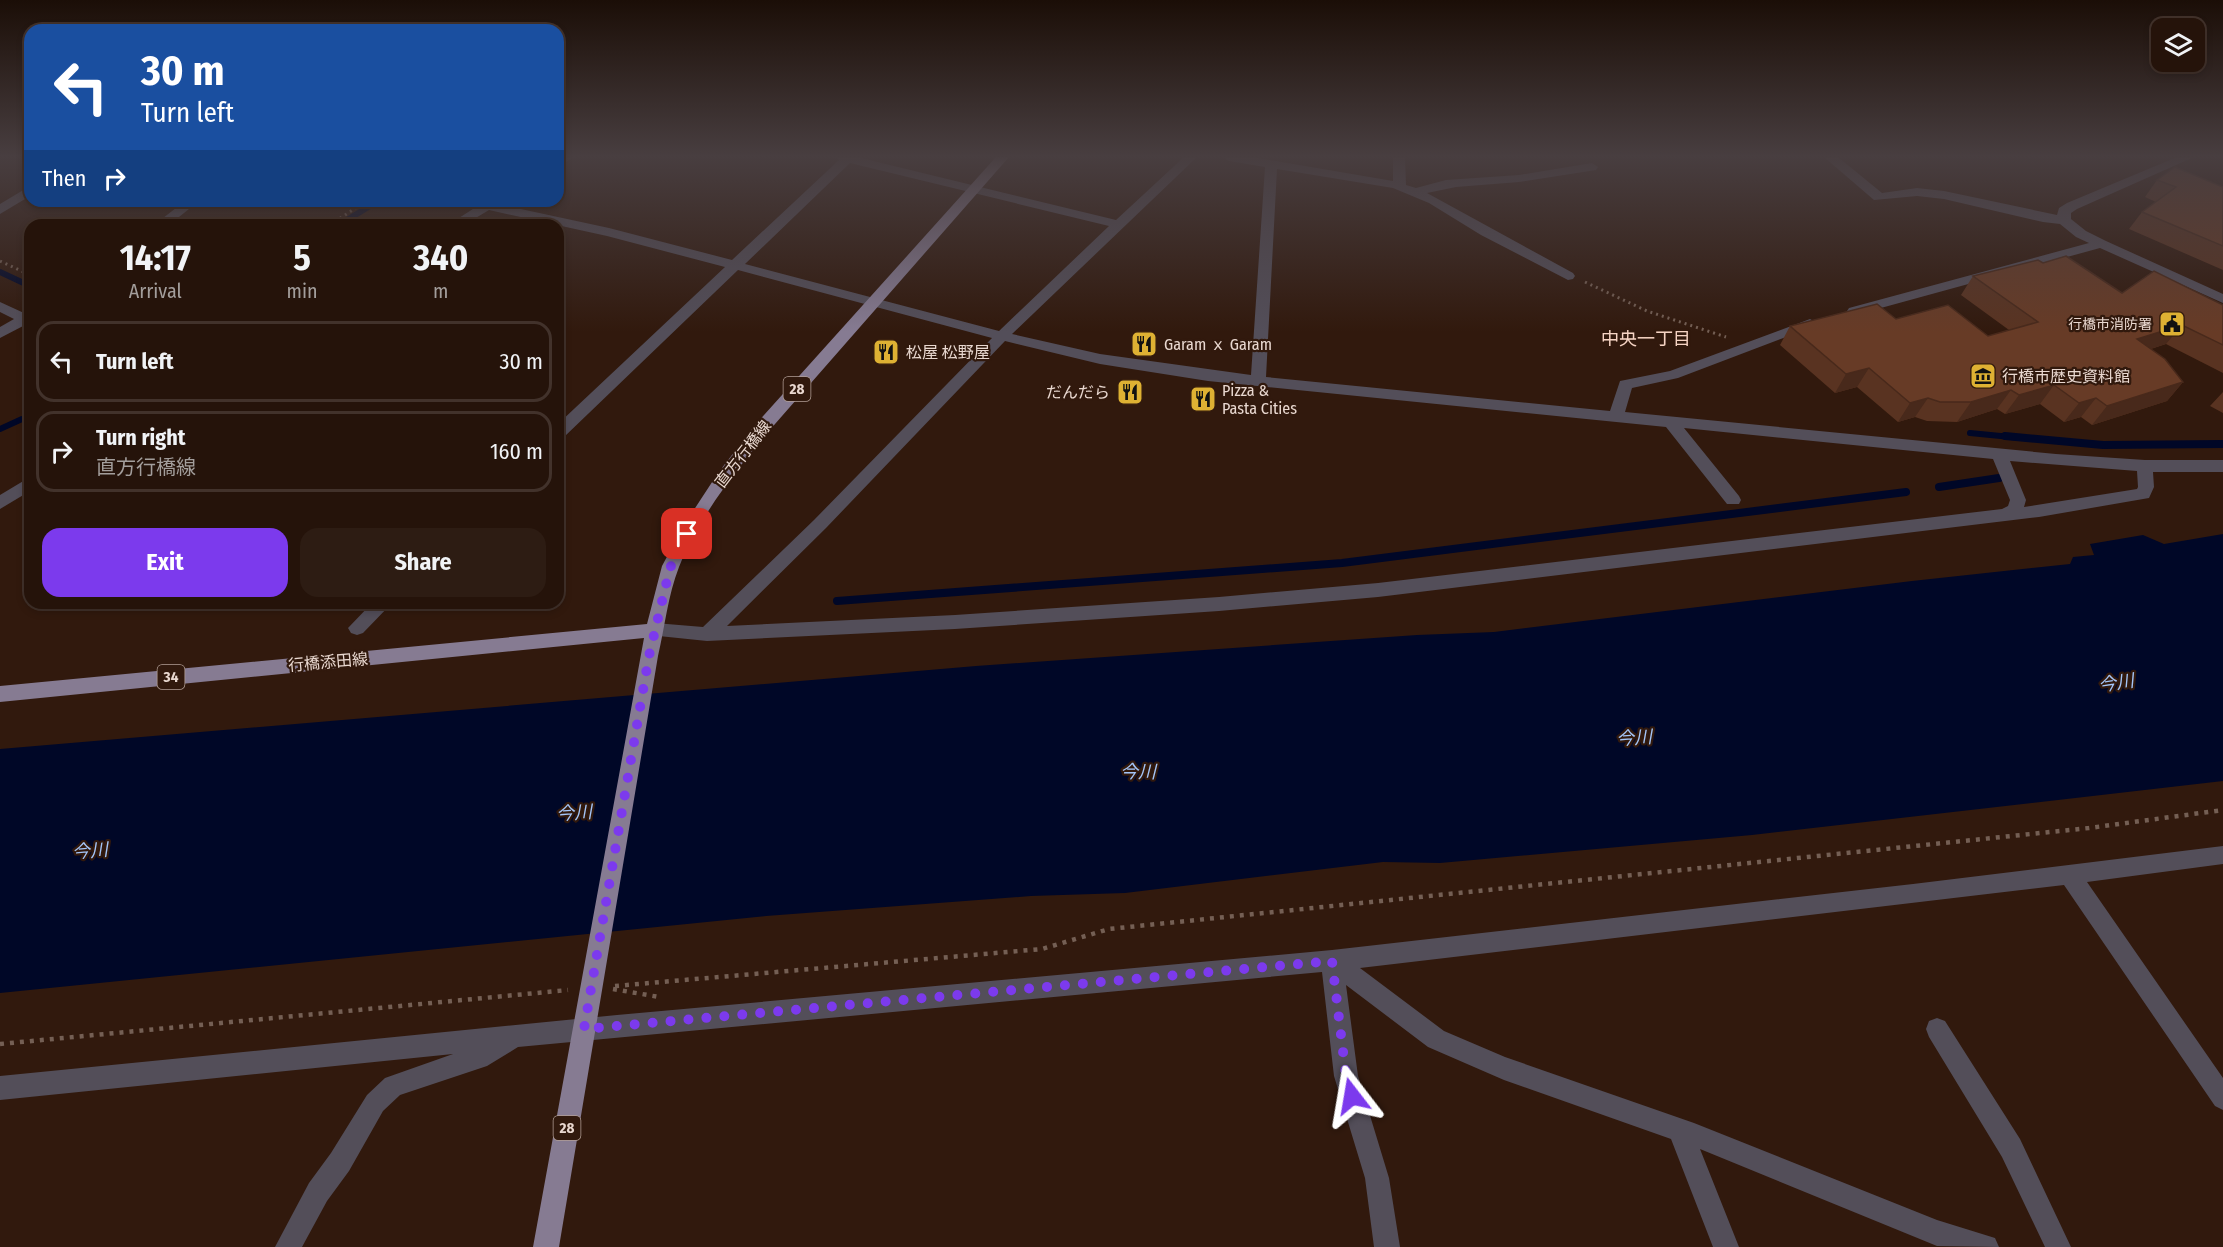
<!DOCTYPE html>
<meta charset="utf-8">
<style>
:root{--surface:#25130a;--page:#2d1c13;--text:#f1f3f6;--muted:#a39e9c;--line:#42322b;--accent:#7c3aed}
body{margin:0;font-family:"Fira Sans Condensed","Noto Sans JP",sans-serif;background:var(--page);color:var(--text);height:100vh;display:flex;flex-direction:column;font-size:22px;white-space:nowrap}
*{box-sizing:border-box;margin:0}
p{font-size:20px;color:var(--muted)}
.icon{flex:none;width:33px;height:33px;fill:none;stroke:currentColor;stroke-width:2;stroke-linecap:round;stroke-linejoin:round}
.map{position:relative;flex:1;overflow:hidden}
.panel{position:absolute;left:24px;top:219px;width:540px;height:390px;display:flex;flex-direction:column;background:var(--surface);border-radius:18px;box-shadow:0 3px 9px #0003,0 0 0 2px var(--line)}
.panel>*{flex:none}
.banner{position:absolute;left:24px;top:24px;width:540px;height:183px;border-radius:18px;box-shadow:0 3px 9px #0003,0 0 0 2px var(--line);background:#1a4fa0;color:#fff;overflow:hidden}
.buttons{position:absolute;left:2151px;top:18px;display:grid;gap:12px}
.buttons a{display:grid;place-items:center;width:54px;height:54px;border-radius:12px;background:var(--surface);box-shadow:0 3px 9px #0003,0 0 0 2px var(--line);font-size:30px}
.pin{position:absolute;display:grid;place-items:center;width:51px;height:51px;color:#fff;margin:-26px;border-radius:12px;box-shadow:0 3px 9px #0006}
.me{position:absolute;width:66px;margin:-33px;rotate:346deg;stroke-linejoin:round;filter:drop-shadow(0 0 4px #0008)}
.turn{display:flex;align-items:center;gap:21px;height:126px;padding:0 18px;font-size:27px}
.turn .icon{width:78px;height:78px;stroke-width:2.5}
.turn b{display:block;font-size:42px;line-height:51px}
.then{display:flex;align-items:center;height:57px;padding:0 18px;background:#0003;gap:12px;font-size:22px}
.eta{display:flex;justify-content:space-evenly;align-items:center;height:102px;text-align:center}
.eta b{font-size:36px;font-weight:700;line-height:42px}
.button{display:flex;gap:12px;margin-top:auto;padding:12px 18px}
.button a{flex:1;height:69px;border-radius:18px;background:var(--accent);color:#fff;font-size:24px;font-weight:700;line-height:69px;text-align:center}
.button a+a{background:var(--page);color:var(--text)}
ul{padding:0;list-style:none}
li{display:flex;align-items:center;gap:18px;height:81px;margin:0 12px 9px;padding:0 6px;border:3px solid var(--line);border-radius:18px}
li div{flex:1}
li b{display:block;font-size:22px}
li em{font-style:normal}
.map>svg:first-child{display:block}
.water{fill:#000727}
.lines{fill:none;stroke-linecap:round;stroke-linejoin:round}
.stream-far1{stroke:#000727;stroke-width:6}
.stream{stroke:#000727;stroke-width:8}
.path-far1{stroke:#745f54;stroke-width:3;stroke-dasharray:2 4;stroke-linecap:butt}
.path{stroke:#745f54;stroke-width:4.5;stroke-dasharray:4 6;stroke-linecap:butt}
.minor{fill:#534e59;fill-rule:evenodd}
.major{fill:#867b92;fill-rule:evenodd}
.wall{fill:#593321}
.shaded-wall{fill:#48291b}
.building{fill:#673b26;stroke:#48291b;stroke-width:1.5}
.route{stroke:#7c3aed;stroke-width:10;stroke-dasharray:0 18}
.labels{text-anchor:middle;dominant-baseline:central;stroke-width:4.5;stroke-linejoin:round;paint-order:stroke}
.far-poi-label{font-size:14px;fill:#e9d8d0;stroke:#31190d;text-anchor:end}
.shield{fill:#31190d;stroke:#b29f96;stroke-width:1.5}
.shield-label{font-size:15px;font-weight:bold;fill:#e9d8d0}
.poi-label{font-size:16px;fill:#e9d8d0;stroke:#31190d;text-anchor:start}
.street-label{font-size:16px;fill:#e9d8d0;stroke:#31190d}
.neighbourhood-label{font-size:18px;fill:#f6d4c4;stroke:#31190d}
.water-label{font-size:18px;font-style:italic;fill:#a4c5f8;stroke:#31190d}
</style>
<div class="map">
<svg width="2223" height="1247" viewBox="0 0 2223 1247">
<rect width="100%" height="100%" fill="#31190d"/>
<path class="water" d="M2223 534V781L1752 835 1440 863 1383 862 1125 893 1031 896 766 916 0 993V749L976 666 1417 635 1494 632 1912 581 2070 564 2073 557 2094 555 2090 544 2143 535 2164 544Z"/>
<g class="lines">
<path class="stream-far1" d="M339 225 378 201
M0 272 30 286
M0 429 22 419
M1970 433 2021 438"/>
<path class="stream" d="M2005 436 2103 445 2223 444
M1939 487 1999 478
M837 601 1342 563 1906 492"/>
<path class="path-far1" d="M330 225 366 201
M0 261 30 275
M1585 282 1647 311 1726 337"/>
<path class="path" d="M615 986 1042 949 1109 929 2089 828 2223 810
M613 989 659 997
M0 1044 568 990"/>
<path class="minor" d="M574 157 558 167 559 157Z
M835 157H857L1116 220 1184 157H1197L1012 334 1100 354 1251 375 1265 167 1229 161 1223 157H1252L1393 181V157H1405L1406 185 1416 188 1446 180 1519 175 1592 163 1598 167 1596 170 1519 182 1456 187 1427 193 1573 273 1575 276 1573 279 1568 280 1481 235 1429 203 1393 188 1277 169 1266 377 1610 411 1620 381 1670 371 1810 319 1817 323 1815 326 1678 378 1632 388 1625 412 2056 454 2145 460H2223V472H2153L2154 487 2149 498 2039 517 1378 597 1219 611 955 629 707 641 649 635 646 630 649 625 655 623 703 627 814 520 992 338 738 270 564 437 558 438V424L725 267 607 236 489 210 464 225H448L476 207 462 204 461 201H499L498 204 609 228 732 260 839 160ZM850 163 1109 226 999 331 745 264ZM1005 341 1100 364 1208 381 1666 427 1727 504H1739L1741 500 1739 496 1684 428 1993 459 2010 500 2008 506 2002 509 1378 583 1219 597 955 615 727 626 826 528ZM2010 461 2137 471 2138 487 2137 489 2024 507 2026 500Z
M1824 157H1838L1882 193 1917 188 1944 191 2057 215 2059 208 2067 203 2177 157H2194L2077 209 2071 213V219L2086 231 2106 241 2223 294V303L2100 248 1859 314H1849L1847 311 1849 308 2089 243 2076 237 2060 224 2043 222 1944 199 1917 196 1874 200Z
M30 186V196L0 214V204Z
M185 201H199L169 225H154Z
M0 302 24 313 30 312V326L25 325 0 338V327L14 319 0 312Z
M30 477V491L0 509V495Z
M372 603H392L363 633 357 635 351 633 348 628Z
M2223 846V864L2087 882 2223 1078V1110L2215 1106 2064 885 1360 968 1444 1031 1505 1057 1694 1123 1937 1220 1995 1238 1999 1247 1937 1246 1700 1149 1739 1247H1713L1671 1139 1504 1080 1428 1047 1346 985 1358 1076 1389 1178 1400 1247H1374L1365 1178 1334 1076 1322 972 518 1047 487 1066 400 1095 383 1111 349 1171 327 1201 302 1247H275L309 1183 331 1153 367 1095 385 1078 453 1054 0 1100V1076L617 1015 1332 950 1913 884Z
M1937 1018 1945 1021 2020 1139 2071 1247H2045L2002 1157 1929 1037 1926 1029 1929 1021Z"/>
<path class="major" d="M996 157H1009L768 432C734 473 699 517 679 567 668 595 665 626 658 656L559 1247H533L644 638 0 702V686L647 624 662 566 684 525 718 473 756 424Z"/>
</g>
<path class="wall" d="M2157 180 2223 187V270L2129 229 2142 212 2156 202 2145 197Z
M2043 263 2122 293 2223 305V373L2166 344 2151 349 2183 382 2167 401 2092 425 2081 417 2064 422 2040 404 2005 414 1997 409 1957 422 1927 421 1915 417 1898 422 1857 387 1835 393 1780 345 1790 326 1896 319 1988 336 2009 330 1961 295 1973 276Z
M2223 392V413L2210 406Z"/>
<path class="shaded-wall" d="M2182 325 2166 344 2121 358 2137 339Z
M1869 368 1857 387 1835 393 1846 374Z
M2183 382 2167 401 2092 425 2107 406Z
M2054 385 2040 404 2005 414 2019 395Z
M2011 390 1997 409 1957 422 1971 402Z
M1928 398 1915 417 1898 422 1910 403Z
M2096 398 2081 417 2064 422 2079 403Z"/>
<path class="building" d="M2175 167 2223 187V246L2142 212 2176 187 2157 180Z
M2066 256 2122 293 2154 271 2223 305V345L2182 325 2137 339 2165 359 2183 382 2107 406 2096 398 2079 403 2054 385 2019 395 2011 390 1971 402H1940L1928 398 1910 403 1869 368 1846 374 1790 326 1877 304 1896 319 1948 305 1988 336 2038 322 1973 276 2038 260 2043 263Z"/>
<linearGradient id="sky" x2="0" y2="1"><stop stop-color="#1b0e07"/><stop offset="0.47" stop-color="#483e40"/><stop offset="1" stop-color="#483e40" stop-opacity="0"/></linearGradient>
<rect width="2223" height="332" fill="url(#sky)"/>
<g class="lines">
<path class="route" d="M687 534 670 568 649 656 584 1029 1332 961 1346 1076 1352 1096"/>
</g>
<defs>
<g id="civic-square" transform="scale(1.35)"><rect x="-9" y="-9" width="18" height="18" rx="4" fill="#deb133" stroke="#31190d"/><path d="M-.6-6.5H3V-4.5H.6V-3L4-1V1h2V6H-6V1h2V-1L-.6-3ZM-1.2 2.5V6h2.4V2.5Z" fill="#111"/></g>
<g id="restaurant-square" transform="scale(1.35)"><rect x="-9" y="-9" width="18" height="18" rx="4" fill="#deb133" stroke="#31190d"/><path d="M-5-6h1v4h1v-4h1v4h1v-4h1v5L-1.5 .5V6h-2V.5L-5-1ZM5-6V6H3V1.5H1.5Q1.5-4 5-6Z" fill="#111"/></g>
<g id="museum-square" transform="scale(1.35)"><rect x="-9" y="-9" width="18" height="18" rx="4" fill="#deb133" stroke="#31190d"/><path d="M0-6L6-3V-2H-6V-3ZM-5-1h2V3h-2ZM-1-1h2V3h-2ZM3-1h2V3H3ZM-6 4H6V6H-6Z" fill="#111"/></g>
</defs>
<g fill-rule="evenodd">
<use href="#civic-square" x="2172" y="324"/>
<use href="#restaurant-square" x="1144" y="344"/>
<use href="#restaurant-square" x="886" y="352"/>
<use href="#museum-square" x="1983" y="376"/>
<use href="#restaurant-square" x="1130" y="392"/>
<use href="#restaurant-square" x="1203" y="399"/>
</g>
<g class="labels">
<g class="far-poi-label">
<text x="2152" y="324">行橋市消防署</text>
</g>
<g class="shield">
<rect x="783.5" y="377" width="27" height="24" rx="4.5"/>
<rect x="157.5" y="665" width="27" height="24" rx="4.5"/>
<rect x="553.5" y="1116" width="27" height="24" rx="4.5"/>
</g>
<g class="shield-label">
<text x="797" y="389">28</text>
<text x="171" y="677">34</text>
<text x="567" y="1128">28</text>
</g>
<g class="poi-label">
<text x="1164" y="344">Garam ｘ Garam</text>
<text x="906" y="352">松屋 松野屋</text>
<text x="2002" y="376">行橋市歴史資料館</text>
<text x="1222" y="390">Pizza &amp;<tspan x="1222" dy="18">Pasta Cities</tspan></text>
<text x="1110" y="392" text-anchor="end">だんだら</text>
</g>
<g class="street-label">
<text transform="translate(743 454) rotate(-52)">直方行橋線</text>
<text transform="translate(328 662) rotate(-5)">行橋添田線</text>
</g>
<g class="neighbourhood-label">
<text x="1646" y="339">中央一丁目</text>
</g>
<g class="water-label">
<text transform="translate(2116 683) rotate(-9)">今川</text>
<text transform="translate(1634 738) rotate(-4)">今川</text>
<text x="1138" y="772">今川</text>
<text transform="translate(574 813) rotate(-4)">今川</text>
<text transform="translate(90 851) rotate(-5)">今川</text>
</g>
</g>
</svg>
<div class="buttons">
<a><svg class="icon" aria-label="layers" viewBox="0 0 24 24"><path d="M12 4l9 5-9 5-9-5zM3 14l9 5 9-5"/></svg></a>
</div>
<div class="pin" style="left:687px;top:534px;background:#d93025"><svg class="icon" aria-label="arrive" viewBox="0 0 24 24"><path d="M6 21V4h12l-3 4 3 4H6"/></svg></div>
<svg class="me" style="left:1352px;top:1096px" viewBox="-20 -20 40 40"><path d="M0-17L14 15 0 8-14 15z" fill="#7c3aed" stroke="#fff" stroke-width="4"/></svg>
<div class="banner">
<div class="turn"><svg class="icon" aria-label="left" viewBox="0 0 24 24"><path d="M17 20v-9H6M10 6l-5 5 5 5"/></svg><div><b>30 m</b>Turn left</div></div>
<div class="then">Then<svg class="icon" aria-label="right" viewBox="0 0 24 24"><path d="M7 20v-9h11M14 6l5 5-5 5"/></svg></div>
</div>
<section class="panel">
<div class="eta">
<div><b>14:17</b><p>Arrival</p></div>
<div><b>5</b><p>min</p></div>
<div><b>340</b><p>m</p></div>
</div>
<ul>
<li><svg class="icon" aria-label="left" viewBox="0 0 24 24"><path d="M17 20v-9H6M10 6l-5 5 5 5"/></svg><div><b>Turn left</b></div><em>30 m</em></li>
<li><svg class="icon" aria-label="right" viewBox="0 0 24 24"><path d="M7 20v-9h11M14 6l5 5-5 5"/></svg><div><b>Turn right</b><p>直方行橋線</p></div><em>160 m</em></li>
</ul>
<div class="button"><a>Exit</a><a>Share</a></div>
</section>
</div>
